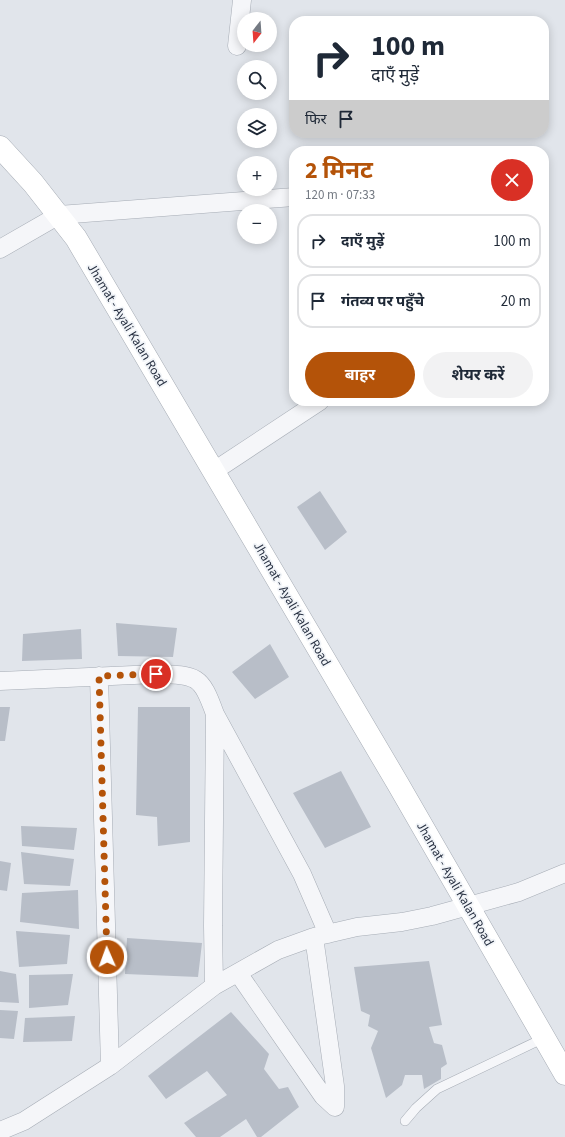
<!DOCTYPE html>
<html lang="hi">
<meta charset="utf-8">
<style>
:root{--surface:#fff;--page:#f2f2f3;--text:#1f2937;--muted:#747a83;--line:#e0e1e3;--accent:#b45309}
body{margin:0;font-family:"Source Sans 3","Noto Sans Devanagari",sans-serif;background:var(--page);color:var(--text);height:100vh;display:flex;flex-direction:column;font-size:15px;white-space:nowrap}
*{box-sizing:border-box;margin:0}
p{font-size:13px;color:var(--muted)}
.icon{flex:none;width:22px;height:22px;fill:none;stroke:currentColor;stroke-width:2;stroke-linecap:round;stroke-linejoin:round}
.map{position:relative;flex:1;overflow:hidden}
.details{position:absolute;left:289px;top:146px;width:260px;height:260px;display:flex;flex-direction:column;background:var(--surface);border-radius:16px;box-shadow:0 2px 10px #0003}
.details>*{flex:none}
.banner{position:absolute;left:289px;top:16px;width:260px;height:122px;border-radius:16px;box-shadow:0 2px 10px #0003;background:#fff;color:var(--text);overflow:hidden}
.needle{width:26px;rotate:197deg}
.tools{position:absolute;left:237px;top:12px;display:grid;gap:8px}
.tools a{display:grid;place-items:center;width:40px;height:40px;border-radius:50%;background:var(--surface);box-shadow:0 2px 10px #0003;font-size:20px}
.pin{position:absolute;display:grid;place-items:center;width:34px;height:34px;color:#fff;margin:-17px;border:2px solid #fff;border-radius:50%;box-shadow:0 1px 4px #0007}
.me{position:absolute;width:44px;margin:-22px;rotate:358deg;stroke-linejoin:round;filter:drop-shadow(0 0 3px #0008)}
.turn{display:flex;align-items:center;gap:14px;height:84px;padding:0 16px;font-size:18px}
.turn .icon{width:52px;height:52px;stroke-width:2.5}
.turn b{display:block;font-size:28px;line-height:34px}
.then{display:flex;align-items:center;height:38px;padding:0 16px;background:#0003;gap:8px;font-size:15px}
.round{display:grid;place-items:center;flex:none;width:42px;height:42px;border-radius:21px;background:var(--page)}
.headline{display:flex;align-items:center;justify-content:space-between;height:68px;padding:0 16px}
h1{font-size:24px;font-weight:700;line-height:30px;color:var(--accent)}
.primary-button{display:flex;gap:8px;margin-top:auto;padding:8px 16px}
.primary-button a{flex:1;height:46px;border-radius:24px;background:var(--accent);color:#fff;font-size:16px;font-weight:700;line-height:46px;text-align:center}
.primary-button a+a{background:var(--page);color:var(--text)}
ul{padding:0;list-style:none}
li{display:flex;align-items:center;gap:12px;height:54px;margin:0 8px 6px;padding:0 8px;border:2px solid var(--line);border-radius:16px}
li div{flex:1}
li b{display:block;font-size:15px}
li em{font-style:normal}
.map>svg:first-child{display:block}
.building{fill:#b8bec8}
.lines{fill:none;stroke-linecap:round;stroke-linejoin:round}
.lane-casing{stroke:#a6acb5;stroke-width:10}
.street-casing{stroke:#a6acb5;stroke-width:19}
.secondary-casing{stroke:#a6acb5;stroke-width:23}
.lane{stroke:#f5f6f9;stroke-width:9}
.street{stroke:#f5f6f9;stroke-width:18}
.secondary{stroke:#fff;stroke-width:22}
.route{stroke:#b45309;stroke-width:7;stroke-dasharray:0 12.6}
.labels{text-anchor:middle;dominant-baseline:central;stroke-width:3.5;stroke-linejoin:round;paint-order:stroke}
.street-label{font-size:13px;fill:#293243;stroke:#f1f4f8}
</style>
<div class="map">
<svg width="565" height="1137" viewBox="0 0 565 1137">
<rect width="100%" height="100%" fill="#e1e5eb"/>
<path class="building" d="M320 491 347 532 325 550 297 507Z
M116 623 177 628 173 657 118 656Z
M81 629 82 659 22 661 23 634Z
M270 644 289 677 255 699 232 672Z
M0 707H10L5 741H0Z
M138 707H190V842L158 846 157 817 136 815Z
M341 771 371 827 325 848 293 793Z
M21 826 77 828 74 850 22 846Z
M21 852 74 859 70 886 24 884Z
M0 861 11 863 7 891 0 890Z
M78 890 79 929 20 922 22 893Z
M16 931 70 935 67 964 19 967Z
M127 938 202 943 198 977 125 974Z
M429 961 442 1025 429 1027 434 1043 442 1045 447 1064 441 1068V1079L424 1089 422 1075H405L402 1085 386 1098 371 1048 378 1031 368 1026 370 1015 361 1011 354 967Z
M0 971 16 974 19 1003 0 1002Z
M73 974 68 1005 29 1008V975Z
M0 1010 18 1011 14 1039 0 1038Z
M231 1012 269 1054 264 1069 279 1089 288 1087 299 1107 261 1137H257L246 1119 220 1137H196L184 1123 227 1095 207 1071 166 1099 148 1076Z
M75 1016 72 1041 23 1042 25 1018Z"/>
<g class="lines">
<g class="lane-casing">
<path id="lane" d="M405 1121 416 1108 437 1089 544 1038"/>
</g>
<g class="street-casing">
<path id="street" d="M237 46 242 0
M0 249 59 215 294 197
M214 471 320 401
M99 676 110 1066
M0 681 156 674C197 675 201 675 215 714L302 874 328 934
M314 937 335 1086V1107
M238 973 323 1096 335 1107
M214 986 213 926 215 715
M0 1131 24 1121 110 1066 214 986 278 950 314 937 357 927 402 922 432 916 519 892 565 873"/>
</g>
<g class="secondary-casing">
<path id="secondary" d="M0 147 33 183 76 238 398 784 565 1074"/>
</g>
<use href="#lane" class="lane"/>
<use href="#street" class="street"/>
<use href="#secondary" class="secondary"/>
</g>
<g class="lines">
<path class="route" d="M107 957 99 676 156 674"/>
</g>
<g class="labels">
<g class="street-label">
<text transform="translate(127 325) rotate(59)">Jhamat - Ayali Kalan Road</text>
<text transform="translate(292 604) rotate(60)">Jhamat - Ayali Kalan Road</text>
<text transform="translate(455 884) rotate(60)">Jhamat - Ayali Kalan Road</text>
</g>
</g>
</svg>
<div class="tools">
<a><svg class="needle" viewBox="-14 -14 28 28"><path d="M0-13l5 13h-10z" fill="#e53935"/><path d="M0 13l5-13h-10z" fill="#747a83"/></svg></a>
<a><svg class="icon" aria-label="search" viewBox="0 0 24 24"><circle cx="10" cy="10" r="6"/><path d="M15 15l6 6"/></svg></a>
<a><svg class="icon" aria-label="layers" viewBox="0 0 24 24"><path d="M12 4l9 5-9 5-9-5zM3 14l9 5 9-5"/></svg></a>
<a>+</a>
<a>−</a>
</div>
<div class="pin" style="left:156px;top:674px;background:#d93025"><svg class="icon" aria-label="arrive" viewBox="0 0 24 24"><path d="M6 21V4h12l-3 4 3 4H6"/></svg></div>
<svg class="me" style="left:107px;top:957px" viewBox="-20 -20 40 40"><circle r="17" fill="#b45309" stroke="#fff" stroke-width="3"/><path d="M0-11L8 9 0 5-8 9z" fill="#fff"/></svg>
<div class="banner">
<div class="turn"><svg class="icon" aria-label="right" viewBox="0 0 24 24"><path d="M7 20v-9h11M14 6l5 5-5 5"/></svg><div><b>100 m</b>दाएँ मुड़ें</div></div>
<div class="then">फिर<svg class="icon" aria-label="arrive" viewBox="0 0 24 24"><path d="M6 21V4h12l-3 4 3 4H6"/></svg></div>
</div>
<section class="details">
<div class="headline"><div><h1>2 मिनट</h1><p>120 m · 07:33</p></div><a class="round" style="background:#d93025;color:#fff"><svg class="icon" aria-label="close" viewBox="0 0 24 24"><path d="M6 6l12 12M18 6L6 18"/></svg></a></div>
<ul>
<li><svg class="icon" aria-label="right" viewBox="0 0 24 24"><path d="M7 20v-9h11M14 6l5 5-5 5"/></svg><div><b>दाएँ मुड़ें</b></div><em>100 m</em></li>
<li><svg class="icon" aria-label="arrive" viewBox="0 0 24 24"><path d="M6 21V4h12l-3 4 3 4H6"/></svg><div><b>गंतव्य पर पहुँचे</b></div><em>20 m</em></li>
</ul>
<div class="primary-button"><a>बाहर</a><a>शेयर करें</a></div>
</section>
</div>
